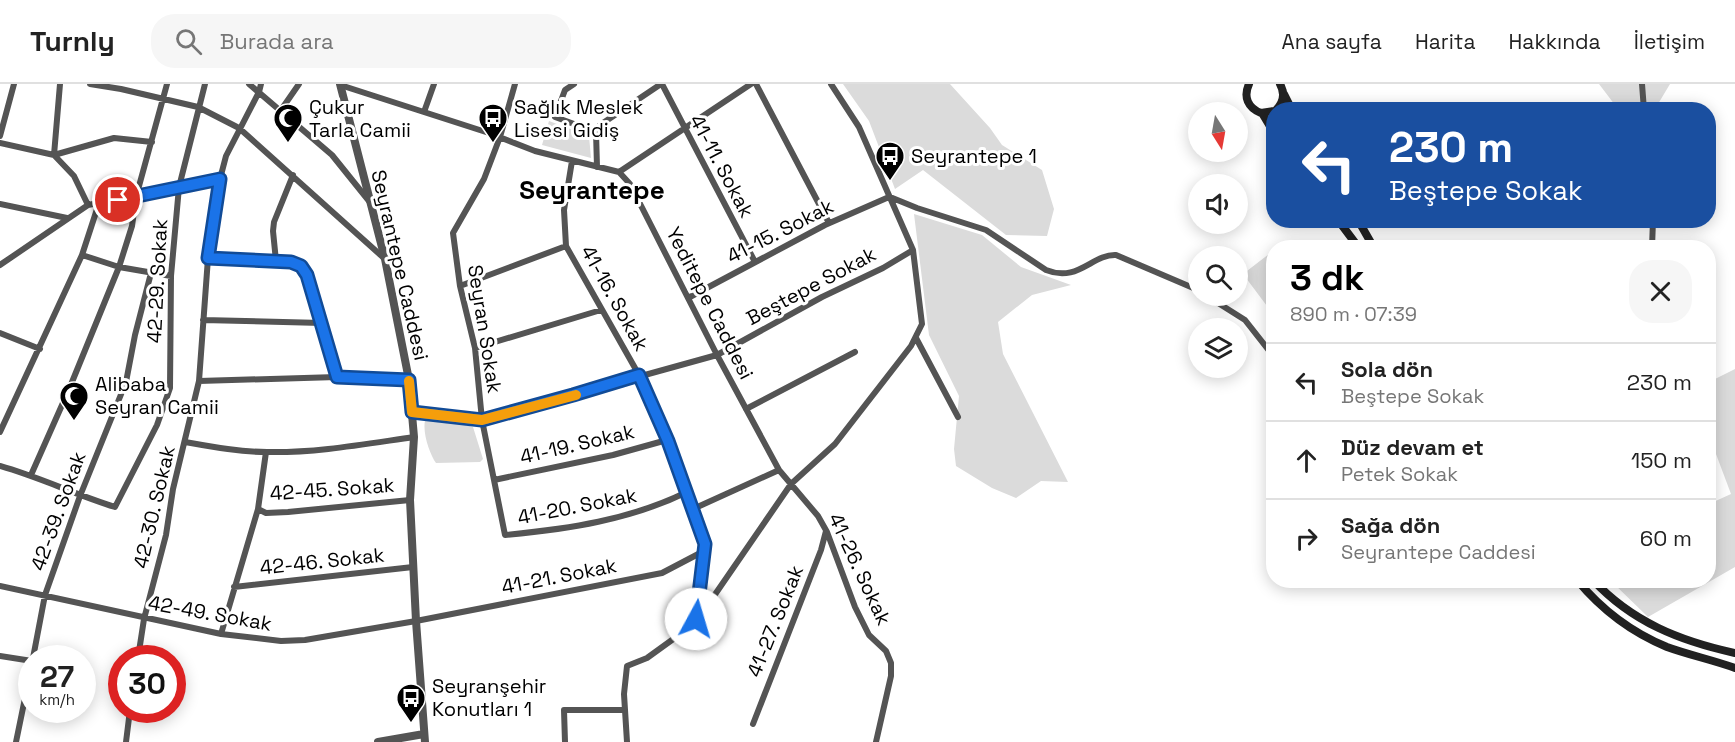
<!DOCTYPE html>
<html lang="tr">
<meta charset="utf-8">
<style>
:root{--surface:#fff;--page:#f6f6f6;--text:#222;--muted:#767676;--line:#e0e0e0;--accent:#000}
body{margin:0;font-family:"Space Grotesk",sans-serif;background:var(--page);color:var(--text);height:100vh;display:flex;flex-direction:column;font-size:22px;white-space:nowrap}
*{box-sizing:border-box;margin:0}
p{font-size:20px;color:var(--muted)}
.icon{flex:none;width:33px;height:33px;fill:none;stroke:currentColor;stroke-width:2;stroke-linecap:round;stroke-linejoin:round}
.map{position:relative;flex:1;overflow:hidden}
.details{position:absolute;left:1266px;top:156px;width:450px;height:348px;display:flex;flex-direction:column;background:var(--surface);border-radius:24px;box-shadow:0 3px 15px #0003}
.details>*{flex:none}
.top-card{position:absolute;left:1266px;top:18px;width:450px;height:126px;border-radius:24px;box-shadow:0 3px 15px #0003;background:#1a4fa0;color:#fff;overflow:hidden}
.needle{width:39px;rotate:169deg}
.fabs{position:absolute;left:1188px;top:18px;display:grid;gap:12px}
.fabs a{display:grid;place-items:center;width:60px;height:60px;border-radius:50%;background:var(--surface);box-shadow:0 3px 15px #0003;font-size:30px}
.speed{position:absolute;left:18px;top:561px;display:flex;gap:12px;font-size:30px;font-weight:700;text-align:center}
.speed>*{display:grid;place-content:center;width:78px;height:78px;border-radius:50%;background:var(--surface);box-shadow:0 3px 15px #0003;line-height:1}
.speed small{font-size:15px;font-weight:400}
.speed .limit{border:9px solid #d22;background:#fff;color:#111}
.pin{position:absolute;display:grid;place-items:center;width:51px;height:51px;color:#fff;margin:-26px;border:3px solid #fff;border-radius:50%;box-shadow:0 2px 6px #0007}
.me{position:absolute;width:66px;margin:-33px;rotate:6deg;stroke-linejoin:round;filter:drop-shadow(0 0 4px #0008)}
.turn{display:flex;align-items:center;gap:21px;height:126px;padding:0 24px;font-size:27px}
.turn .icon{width:78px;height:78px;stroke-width:2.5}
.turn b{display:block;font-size:42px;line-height:51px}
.round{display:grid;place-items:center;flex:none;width:63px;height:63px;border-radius:24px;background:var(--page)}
.summary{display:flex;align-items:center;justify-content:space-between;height:102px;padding:0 24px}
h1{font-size:36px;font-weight:600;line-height:45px;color:var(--accent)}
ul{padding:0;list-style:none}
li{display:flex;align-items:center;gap:18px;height:78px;padding:0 24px;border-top:2px solid var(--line)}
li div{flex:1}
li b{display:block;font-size:22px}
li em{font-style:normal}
header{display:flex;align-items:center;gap:36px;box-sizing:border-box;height:84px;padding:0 30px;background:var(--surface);border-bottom:2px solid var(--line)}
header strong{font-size:28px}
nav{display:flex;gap:33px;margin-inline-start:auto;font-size:21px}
.search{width:420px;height:54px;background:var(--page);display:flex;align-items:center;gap:15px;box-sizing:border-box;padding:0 21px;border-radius:24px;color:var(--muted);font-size:22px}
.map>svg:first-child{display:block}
.green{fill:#dbdbdb}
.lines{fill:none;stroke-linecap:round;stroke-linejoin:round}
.minor{stroke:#545454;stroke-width:6}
.tertiary{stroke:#545454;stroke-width:8}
.secondary{stroke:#212121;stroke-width:8}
.route-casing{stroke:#114b97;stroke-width:15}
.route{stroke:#1a73e8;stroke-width:10}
.slow{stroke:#f59e0b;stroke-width:10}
.labels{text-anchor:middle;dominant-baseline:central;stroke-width:6;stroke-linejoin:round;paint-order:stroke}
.poi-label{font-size:20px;fill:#000;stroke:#fff;text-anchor:start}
.street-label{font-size:20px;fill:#000;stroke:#fff}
.district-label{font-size:26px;font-weight:bold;fill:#000;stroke:#fff}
</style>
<header>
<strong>Turnly</strong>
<div class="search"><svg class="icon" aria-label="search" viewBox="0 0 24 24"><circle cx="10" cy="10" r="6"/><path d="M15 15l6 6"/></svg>Burada ara</div>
<nav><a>Ana sayfa</a><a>Harita</a><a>Hakkında</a><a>İletişim</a></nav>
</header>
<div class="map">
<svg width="1735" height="658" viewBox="0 0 1735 658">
<rect width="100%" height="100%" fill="#fff"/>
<path class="green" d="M843 0H950L990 44 1002 61 1042 86 1054 125 1047 152 1006 151 923 86 895 105 869 37Z
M1599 0H1670L1658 20V26L1618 25Z
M549 37 589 52 591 74 542 61Z
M914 130 982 151 1021 183 1071 201 1032 211 998 238 1003 270 1068 398 1041 397 1016 414 992 404 956 382 954 365 959 312 929 251Z
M1269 170 1273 175V230L1243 190Z
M1735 285V483L1648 533 1611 497 1708 496 1709 420 1731 410 1716 370 1709 360V298Z
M427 331 473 343 483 375 480 378 436 379C429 369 420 343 427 331Z"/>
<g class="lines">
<path class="minor" d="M60 0 54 71 74 92 88 121
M90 0 121 5 198 23 239 44 385 175
M249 0 332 71 369 117
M515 0 500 53 484 95 453 149 460 202 475 264 482 336 505 451C568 445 630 436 687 408
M574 0 565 6 555 33 596 48
M662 0 755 178
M756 0 829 139
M1642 0 1644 26
M340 1 489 49 535 67 619 88 630 100 717 271 779 386 818 432 827 448 855 523 869 551 886 567 891 579V592L876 658
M281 26 299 0
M424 28 434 0
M0 52 14 0
M0 59 54 71 114 54 152 58
M572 77 564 126 566 162 639 291 668 357 697 434 704 460 696 535
M597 83 596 48 600 41 661 0
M619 88 751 0
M293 91 274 138 273 147 276 177 291 178 301 182 307 191 337 293
M890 113 917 124 986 146 1046 186C1078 199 1092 170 1116 171L1198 206
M0 120 67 134
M1652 164 1653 136
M82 171 119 183 171 192
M208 174 276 177
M0 181 88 121 220 95
M460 202 566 162
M1207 212 1245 236 1274 273
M688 214 825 141 889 113
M203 236 322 239
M0 249 40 265
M916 254 958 333
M475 264 601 226
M199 297 337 293 409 296
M746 325 855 268
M412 328 482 336 717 271 822 213 883 184 913 166
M0 348 82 171 99 119
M185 358C213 363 240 368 267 368 316 369 365 360 414 353
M0 382C39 393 76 411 115 423L157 341 170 304 171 192 179 103 205 0
M31 391 70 303 119 183 132 142 136 113 167 0
M494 396 613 371 667 356
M258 425 266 429 288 428 410 416
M693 425 779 386
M0 502 221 550 281 557 305 556 416 537 662 489 704 467
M234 503 413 483
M221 550 258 425 266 368
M0 572 32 577
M33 574 45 511 80 412 126 298 135 251 151 189
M138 574 144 535 166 451 173 405 199 297 208 174 220 95 226 72 259 8 261 0
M753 640 821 466 826 447
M16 658 32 580
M126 658 130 626
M565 658 564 626H625
M627 658 624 610 627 582 647 574 683 548 705 525 791 400 835 360 911 262 922 240 913 166 859 43 831 0"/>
<path class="tertiary" d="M340 0 385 175 409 296 414 353 410 416 416 537 425 658
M378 658 424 650"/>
<path class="secondary" d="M1249 0C1243 13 1248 24 1261 29L1274 27
M1284 10 1292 26
M1276 26C1284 18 1285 9 1280 0
M1262 29 1274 49
M1338 136 1359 164
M1358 136 1374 164
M1577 496C1601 525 1633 549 1667 563 1689 571 1713 576 1735 584
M1593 496C1632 538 1680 557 1735 569"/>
</g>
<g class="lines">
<g class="route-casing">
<path id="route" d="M118 116 220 95 208 174 291 178 301 182 307 191 337 293 409 296 412 328 482 336 573 311 639 291 668 357 705 460 696 535"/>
</g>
<use href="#route" class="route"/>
<path class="slow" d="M409 297 412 328 482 336 576 311"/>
</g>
<defs>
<g id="mosque-pin" transform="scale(1.5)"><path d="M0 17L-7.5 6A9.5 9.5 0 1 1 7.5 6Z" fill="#000" stroke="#fff"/><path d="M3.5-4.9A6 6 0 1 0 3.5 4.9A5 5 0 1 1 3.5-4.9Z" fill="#fff"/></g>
<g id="bus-pin" transform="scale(1.5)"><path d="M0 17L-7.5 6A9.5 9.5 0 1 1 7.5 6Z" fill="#000" stroke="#fff"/><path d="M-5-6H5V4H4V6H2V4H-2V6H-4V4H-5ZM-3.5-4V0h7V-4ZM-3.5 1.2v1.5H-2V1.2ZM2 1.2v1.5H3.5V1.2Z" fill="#fff"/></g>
</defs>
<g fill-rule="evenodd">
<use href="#mosque-pin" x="288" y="34"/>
<use href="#bus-pin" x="493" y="34"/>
<use href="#bus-pin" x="890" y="72"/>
<use href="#mosque-pin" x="74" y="312"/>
<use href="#bus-pin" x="411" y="614"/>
</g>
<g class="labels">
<g class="poi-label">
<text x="309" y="23">Çukur<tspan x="309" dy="23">Tarla Camii</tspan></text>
<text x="514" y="23">Sağlık Meslek<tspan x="514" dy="23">Lisesi Gidiş</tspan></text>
<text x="911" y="72">Seyrantepe 1</text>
<text x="95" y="300">Alibaba<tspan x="95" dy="23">Seyran Camii</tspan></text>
<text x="432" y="602">Seyranşehir<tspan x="432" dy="23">Konutları 1</tspan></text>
</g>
<g class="street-label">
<text transform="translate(722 82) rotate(62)">41-11. Sokak</text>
<text transform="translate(780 147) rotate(-27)">41-15. Sokak</text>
<text transform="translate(400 181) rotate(77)">Seyrantepe Caddesi</text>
<text transform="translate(157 197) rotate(-87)">42-29. Sokak</text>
<text transform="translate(811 202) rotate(-28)">Beştepe Sokak</text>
<text transform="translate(615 214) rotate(61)">41-16. Sokak</text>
<text transform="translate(710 219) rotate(63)">Yeditepe Caddesi</text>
<text transform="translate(485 245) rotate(81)">Seyran Sokak</text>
<text transform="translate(577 360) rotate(-13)">41-19. Sokak</text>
<text transform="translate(332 405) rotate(-4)">42-45. Sokak</text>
<text transform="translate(577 422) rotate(-11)">41-20. Sokak</text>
<text transform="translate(154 423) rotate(-77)">42-30. Sokak</text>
<text transform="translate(58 427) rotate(-70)">42-39. Sokak</text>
<text transform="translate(322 477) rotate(-6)">42-46. Sokak</text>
<text transform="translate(860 485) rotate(65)">41-26. Sokak</text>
<text transform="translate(559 492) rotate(-11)">41-21. Sokak</text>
<text transform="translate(210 529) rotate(10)">42-49. Sokak</text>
<text transform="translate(775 537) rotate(-68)">41-27. Sokak</text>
</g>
<g class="district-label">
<text x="592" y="106">Seyrantepe</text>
</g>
</g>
</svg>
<div class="fabs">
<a><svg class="needle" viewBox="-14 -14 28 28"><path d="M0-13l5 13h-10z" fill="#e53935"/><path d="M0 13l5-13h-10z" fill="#767676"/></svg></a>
<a><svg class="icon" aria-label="sound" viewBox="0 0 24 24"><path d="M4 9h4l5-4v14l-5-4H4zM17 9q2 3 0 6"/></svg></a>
<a><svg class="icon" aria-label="search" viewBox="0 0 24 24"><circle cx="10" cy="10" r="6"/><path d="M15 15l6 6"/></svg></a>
<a><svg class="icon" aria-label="layers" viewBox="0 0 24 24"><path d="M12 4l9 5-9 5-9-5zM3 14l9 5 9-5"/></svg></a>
</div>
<div class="speed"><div>27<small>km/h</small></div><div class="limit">30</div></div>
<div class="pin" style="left:118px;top:116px;background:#d93025"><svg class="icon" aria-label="arrive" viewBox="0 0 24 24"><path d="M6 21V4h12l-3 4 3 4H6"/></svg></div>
<svg class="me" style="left:696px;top:535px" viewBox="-20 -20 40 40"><circle r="19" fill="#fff"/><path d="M0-13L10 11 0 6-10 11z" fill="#1a73e8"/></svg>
<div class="top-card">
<div class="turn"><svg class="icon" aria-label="left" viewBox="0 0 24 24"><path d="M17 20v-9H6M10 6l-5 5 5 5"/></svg><div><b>230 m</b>Beştepe Sokak</div></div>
</div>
<section class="details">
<div class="summary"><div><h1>3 dk</h1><p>890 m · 07:39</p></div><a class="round"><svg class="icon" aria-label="close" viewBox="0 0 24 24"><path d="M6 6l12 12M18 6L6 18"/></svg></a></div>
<ul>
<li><svg class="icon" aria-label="left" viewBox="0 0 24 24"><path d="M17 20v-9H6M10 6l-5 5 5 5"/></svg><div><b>Sola dön</b><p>Beştepe Sokak</p></div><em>230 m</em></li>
<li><svg class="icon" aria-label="ahead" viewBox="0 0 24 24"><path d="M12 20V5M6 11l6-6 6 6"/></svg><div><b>Düz devam et</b><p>Petek Sokak</p></div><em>150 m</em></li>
<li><svg class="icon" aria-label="right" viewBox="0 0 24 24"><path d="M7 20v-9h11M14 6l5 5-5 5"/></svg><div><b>Sağa dön</b><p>Seyrantepe Caddesi</p></div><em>60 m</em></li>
</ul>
</section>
</div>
